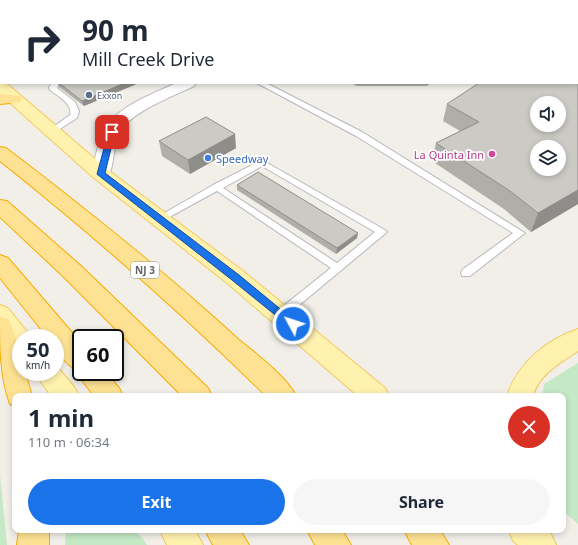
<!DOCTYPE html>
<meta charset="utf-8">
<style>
:root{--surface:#fff;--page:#f6f6f7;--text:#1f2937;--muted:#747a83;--accent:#1a73e8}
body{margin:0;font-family:"Noto Sans",sans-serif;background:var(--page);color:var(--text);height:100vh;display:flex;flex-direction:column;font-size:15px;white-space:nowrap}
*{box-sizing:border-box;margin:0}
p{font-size:13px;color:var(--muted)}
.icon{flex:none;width:22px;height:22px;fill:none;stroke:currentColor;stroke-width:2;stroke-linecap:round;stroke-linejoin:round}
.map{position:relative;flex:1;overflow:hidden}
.drawer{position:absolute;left:12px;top:393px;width:554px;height:140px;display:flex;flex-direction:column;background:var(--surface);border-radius:8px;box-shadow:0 2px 6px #0003}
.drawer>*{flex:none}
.top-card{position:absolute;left:0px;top:0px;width:578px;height:84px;box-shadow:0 2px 6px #0003;background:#fff;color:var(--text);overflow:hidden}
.controls{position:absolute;left:530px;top:96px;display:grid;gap:8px}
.controls a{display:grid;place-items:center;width:36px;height:36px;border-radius:50%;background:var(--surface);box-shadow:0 2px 6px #0003;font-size:20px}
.speed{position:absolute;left:12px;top:329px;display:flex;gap:8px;font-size:20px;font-weight:700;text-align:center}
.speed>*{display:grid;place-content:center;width:52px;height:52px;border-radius:50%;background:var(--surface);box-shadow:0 2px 6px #0003;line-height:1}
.speed small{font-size:10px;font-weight:400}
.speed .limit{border:2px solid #111;border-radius:6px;background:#fff;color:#111}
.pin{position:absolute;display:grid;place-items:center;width:34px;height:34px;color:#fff;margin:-17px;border-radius:8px;box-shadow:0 2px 6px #0006}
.me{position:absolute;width:44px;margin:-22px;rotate:310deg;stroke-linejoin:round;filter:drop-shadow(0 0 3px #0008)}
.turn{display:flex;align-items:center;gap:14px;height:84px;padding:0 16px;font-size:18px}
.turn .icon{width:52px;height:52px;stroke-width:2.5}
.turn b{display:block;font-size:28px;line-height:34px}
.round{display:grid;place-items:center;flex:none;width:42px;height:42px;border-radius:21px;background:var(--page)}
.headline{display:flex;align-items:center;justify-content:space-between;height:68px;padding:0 16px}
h1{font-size:24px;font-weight:700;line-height:30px}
.primary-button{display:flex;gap:8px;margin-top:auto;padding:8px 16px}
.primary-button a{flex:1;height:46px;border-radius:24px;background:var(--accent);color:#fff;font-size:16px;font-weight:700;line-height:46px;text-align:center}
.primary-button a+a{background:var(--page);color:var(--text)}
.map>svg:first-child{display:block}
.green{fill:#c5e8c5}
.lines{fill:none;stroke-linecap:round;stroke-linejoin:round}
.lane-casing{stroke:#b5b8bc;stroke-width:2}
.street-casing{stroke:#b5b8bc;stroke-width:2}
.secondary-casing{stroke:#b6babf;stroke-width:2}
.primary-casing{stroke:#f2c960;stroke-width:2}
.highway-casing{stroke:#f9ab00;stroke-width:2}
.lane{fill:#fff;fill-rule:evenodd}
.street{fill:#fff;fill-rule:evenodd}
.secondary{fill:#fff;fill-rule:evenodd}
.primary{fill:#fff2af;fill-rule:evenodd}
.highway{fill:#fde293;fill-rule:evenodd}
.wall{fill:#afaea9}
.shaded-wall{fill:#8f8d8a}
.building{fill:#cccac5;stroke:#8f8d8a;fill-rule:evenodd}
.route{fill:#1a73e8;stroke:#114b97}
.service-dot{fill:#5c6f8a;stroke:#fff;stroke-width:1.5}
.hotel-dot{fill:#d1479c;stroke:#fff;stroke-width:1.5}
.shop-dot{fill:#3f7fe0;stroke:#fff;stroke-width:1.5}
.labels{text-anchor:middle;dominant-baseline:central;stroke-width:3.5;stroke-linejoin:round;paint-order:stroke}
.far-service-label{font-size:9px;fill:#4e5e75;stroke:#fff;text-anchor:start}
.shield{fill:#fff;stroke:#8f9295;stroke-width:1}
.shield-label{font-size:10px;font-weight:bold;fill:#5f6368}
.hotel-label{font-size:11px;fill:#b23c85;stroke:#fff;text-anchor:end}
.shop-label{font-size:11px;fill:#366cbe;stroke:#fff;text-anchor:start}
</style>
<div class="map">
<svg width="578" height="545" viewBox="0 0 578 545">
<rect width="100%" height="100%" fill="#f1efe8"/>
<path class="green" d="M578 363V524L563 511V396H542L544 384Z
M0 475 7 545H0Z
M66 530H136L147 545H65Z"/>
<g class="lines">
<g class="lane-casing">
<path id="lane" d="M432 0H438V1H432Z
M51 83H59L57 88 75 102 79 111 77 118 52 134H49V130L70 115C73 104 58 96 50 90L49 88Z
M257 83H266L362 132 525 233 470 276H462L461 273 462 270 513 233 356 136Z
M262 160 385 230 387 232 285 317H277L276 314 277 311 331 268 217 191 162 221 159 222 154 219 213 185ZM262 166 375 232 337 263 223 188Z"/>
</g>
<g class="street-casing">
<path id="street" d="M450 0H463L464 1H451Z
M577 47H578V55H577Z"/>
</g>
<g class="secondary-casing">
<path id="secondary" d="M1 61V71L0 72V62Z
M176 83H196L194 86C174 96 130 112 120 132 114 144 114 160 110 174L108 178 101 180 94 178 92 174C95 160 97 145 103 132 116 106 151 95 176 83Z"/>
</g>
<g class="primary-casing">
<path id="primary" d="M0 81 6 83 108 170 243 271 385 388 389 396H358L227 283 94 178 0 94Z
M0 305 8 308 32 338H21V350C0 342 0 325 0 305Z
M578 329V351C560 363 539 374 533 396H507C517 364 546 340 578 329Z
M55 364 75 388 79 396H51L34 372H55Z
M160 530H195L203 545H167Z
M509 530H547L551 534 556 545H518L513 541Z"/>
</g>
<g class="highway-casing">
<path id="highway" d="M0 94 20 96 22 99 20 102 0 104Z
M0 147 6 148C86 209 164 271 238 339 255 353 287 377 296 396H266C182 313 93 235 0 161Z
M0 200 7 201 81 266 208 388 212 396H182L65 278 0 217Z
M0 255 8 258 81 343V372H105L119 388 123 396H94L81 379 78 370C66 366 55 350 55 338H48L0 278Z
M0 317 8 319C17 335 21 354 21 372H25L32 396H15V406L10 404C0 377 0 346 0 317Z
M19 530H49V545H17Z
M205 530H240L249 545H213Z
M307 530H342L351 545H315Z
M404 530H440L449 545H412Z"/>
</g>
<use href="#lane" class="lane"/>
<use href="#street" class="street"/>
<use href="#secondary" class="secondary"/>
<use href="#primary" class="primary"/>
<use href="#highway" class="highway"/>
</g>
<path class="wall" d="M17 0H102V1H17Z
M549 0H578V8L577 7V1H553Z
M578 64V204L531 232 504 209 432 161 436 143 460 131 443 121 447 104Z
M58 83H139L84 106 59 87Z
M351 83H431L426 86H357Z
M159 141 236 148 190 174 162 156Z
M237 185 357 238 336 254 237 190Z"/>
<path class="shaded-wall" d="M125 83H139L84 106 82 101Z
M427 83H431L426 86Z
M235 134 236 148 190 174 188 160Z
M578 190V204L531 232 538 213Z
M358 233 357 238 336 254 337 248Z"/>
<path class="building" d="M23 0H99L96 1H25Z
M332 0H409V1H329Z
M577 63 578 64V190L538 213 510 191 436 143 479 122 447 104 479 83H577ZM537 103H559V125H537ZM537 147H559V169H537Z
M59 83H125L82 101Z
M206 117 235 134 188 160 159 141Z
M258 172 358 233 337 248 237 185Z"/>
<path class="route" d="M109 130 115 132 105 173 239 275 296 322 298 324 296 327H290L232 280 98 175 97 174Z"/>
<circle class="service-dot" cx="89" cy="95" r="4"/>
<circle class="hotel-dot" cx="492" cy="154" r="4"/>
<circle class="shop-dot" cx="208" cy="158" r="4"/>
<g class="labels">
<g class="far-service-label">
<text x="97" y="95">Exxon</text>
</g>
<rect class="shield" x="131" y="262" width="28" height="16" rx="3"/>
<g class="shield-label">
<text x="145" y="270">NJ 3</text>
</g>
<g class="hotel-label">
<text x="484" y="154">La Quinta Inn</text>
</g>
<g class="shop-label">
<text x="216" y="158">Speedway</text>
</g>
</g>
</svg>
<div class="controls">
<a><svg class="icon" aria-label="sound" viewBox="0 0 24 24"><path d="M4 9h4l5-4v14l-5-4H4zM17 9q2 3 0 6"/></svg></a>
<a><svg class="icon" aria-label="layers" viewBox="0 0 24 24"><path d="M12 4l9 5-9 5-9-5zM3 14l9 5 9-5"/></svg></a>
</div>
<div class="speed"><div>50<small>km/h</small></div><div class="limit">60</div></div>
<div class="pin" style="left:112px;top:132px;background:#d93025"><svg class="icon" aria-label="arrive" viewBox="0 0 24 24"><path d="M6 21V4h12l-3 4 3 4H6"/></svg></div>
<svg class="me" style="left:293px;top:324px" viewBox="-20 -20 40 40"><circle r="17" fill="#1a73e8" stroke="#fff" stroke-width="3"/><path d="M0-11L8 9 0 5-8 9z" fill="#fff"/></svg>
<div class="top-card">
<div class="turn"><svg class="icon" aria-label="right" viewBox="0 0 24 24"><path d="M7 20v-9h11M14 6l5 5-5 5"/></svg><div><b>90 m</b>Mill Creek Drive</div></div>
</div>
<section class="drawer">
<div class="headline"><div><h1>1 min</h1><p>110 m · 06:34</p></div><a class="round" style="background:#d93025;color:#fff"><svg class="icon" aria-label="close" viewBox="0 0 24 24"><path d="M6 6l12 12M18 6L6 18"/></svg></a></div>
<div class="primary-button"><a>Exit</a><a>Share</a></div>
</section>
</div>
